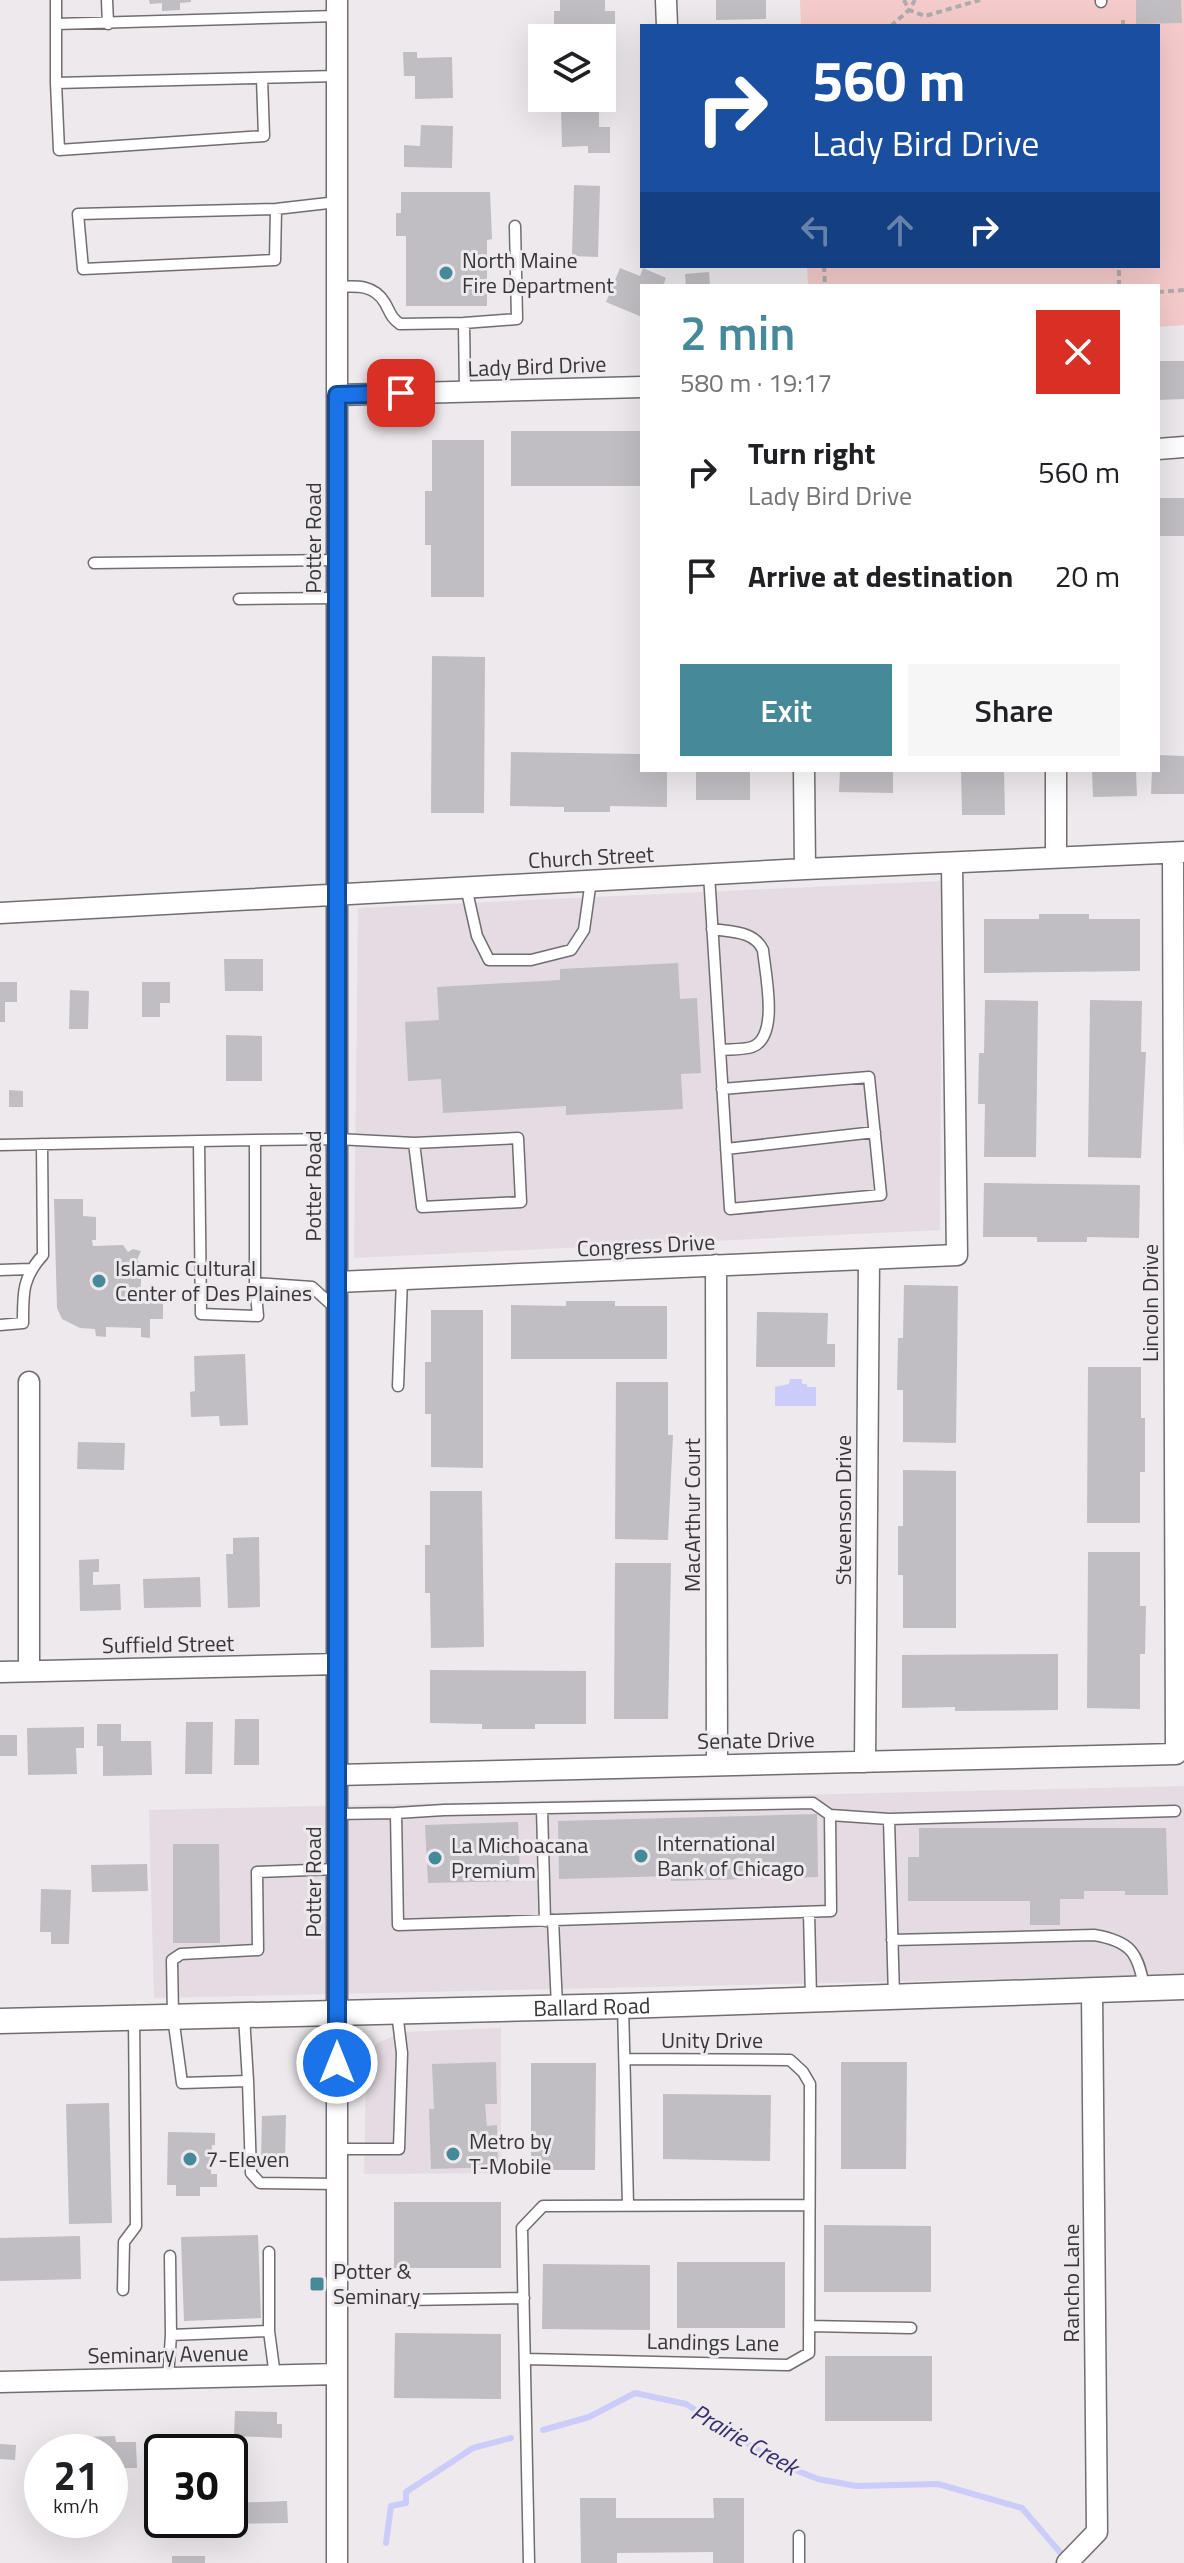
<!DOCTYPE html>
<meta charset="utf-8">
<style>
:root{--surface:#fff;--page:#f6f6f6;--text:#202124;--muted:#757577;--accent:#468a99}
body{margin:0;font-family:"Titillium Web",sans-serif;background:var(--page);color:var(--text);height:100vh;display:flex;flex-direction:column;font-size:30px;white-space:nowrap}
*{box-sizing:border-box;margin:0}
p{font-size:26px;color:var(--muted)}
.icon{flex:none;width:44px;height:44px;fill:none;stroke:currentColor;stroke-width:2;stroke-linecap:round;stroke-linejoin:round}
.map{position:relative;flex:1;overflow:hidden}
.sheet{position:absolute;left:640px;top:284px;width:520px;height:488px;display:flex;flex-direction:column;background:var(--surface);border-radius:0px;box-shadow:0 8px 32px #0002}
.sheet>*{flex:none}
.top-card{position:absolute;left:640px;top:24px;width:520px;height:244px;border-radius:0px;box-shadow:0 8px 32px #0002;background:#1a4fa0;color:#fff;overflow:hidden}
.buttons{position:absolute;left:528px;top:24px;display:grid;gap:16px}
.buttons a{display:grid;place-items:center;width:88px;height:88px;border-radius:0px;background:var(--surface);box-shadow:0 8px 32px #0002;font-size:40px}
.speed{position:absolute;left:24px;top:2434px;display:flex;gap:16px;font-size:40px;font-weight:700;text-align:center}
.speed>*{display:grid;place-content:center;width:104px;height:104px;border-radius:50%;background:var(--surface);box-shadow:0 8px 32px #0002;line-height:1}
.speed small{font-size:20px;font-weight:400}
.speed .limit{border:4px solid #111;border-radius:12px;background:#fff;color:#111}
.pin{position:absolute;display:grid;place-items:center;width:68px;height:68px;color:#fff;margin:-34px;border-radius:16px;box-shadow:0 4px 12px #0006}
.me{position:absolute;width:88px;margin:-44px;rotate:0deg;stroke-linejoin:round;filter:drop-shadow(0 0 6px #0008)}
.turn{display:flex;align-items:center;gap:28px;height:168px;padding:0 40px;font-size:36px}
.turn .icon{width:104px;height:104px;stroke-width:2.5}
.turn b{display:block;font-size:56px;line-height:68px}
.lanes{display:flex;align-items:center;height:76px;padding:0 40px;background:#0003;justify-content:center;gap:40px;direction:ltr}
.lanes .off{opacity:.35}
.round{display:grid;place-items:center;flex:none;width:84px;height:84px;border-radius:0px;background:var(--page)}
.overview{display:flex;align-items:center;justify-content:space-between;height:136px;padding:0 40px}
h1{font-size:48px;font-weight:600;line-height:60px;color:var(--accent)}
.primary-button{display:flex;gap:16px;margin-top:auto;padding:16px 40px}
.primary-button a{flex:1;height:92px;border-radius:0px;background:var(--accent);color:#fff;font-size:32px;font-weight:600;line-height:92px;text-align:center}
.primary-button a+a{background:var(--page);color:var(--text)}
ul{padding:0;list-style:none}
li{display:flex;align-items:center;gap:24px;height:104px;padding:0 40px}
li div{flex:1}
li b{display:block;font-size:30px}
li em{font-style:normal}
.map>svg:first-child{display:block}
.built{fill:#e5dbe3}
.green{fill:#f6cbcb}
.water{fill:#cbccf9}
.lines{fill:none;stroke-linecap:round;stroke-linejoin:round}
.stream{stroke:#cbccf9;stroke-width:6}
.building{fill:#c0bec2}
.service-casing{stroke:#716d70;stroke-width:13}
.minor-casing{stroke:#716d70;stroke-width:23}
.tertiary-casing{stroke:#716d70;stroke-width:27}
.path{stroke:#afacae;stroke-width:4;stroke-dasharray:6 4;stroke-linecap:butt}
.service{stroke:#fff;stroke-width:10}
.minor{stroke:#fff;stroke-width:20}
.tertiary{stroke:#fff;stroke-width:24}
.route-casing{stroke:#114b97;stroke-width:20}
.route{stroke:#1a73e8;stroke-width:14}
.poi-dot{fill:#468a99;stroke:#ede9ec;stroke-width:3}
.labels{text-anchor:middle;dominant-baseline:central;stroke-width:6;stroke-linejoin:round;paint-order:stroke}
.poi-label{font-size:22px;fill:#383638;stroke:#ede9ec;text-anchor:start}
.street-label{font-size:22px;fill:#383638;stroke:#ede9ec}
.water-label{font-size:24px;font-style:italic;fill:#362f6f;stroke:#ede9ec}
</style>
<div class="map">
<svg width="1184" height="2563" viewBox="0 0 1184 2563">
<rect width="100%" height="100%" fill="#ede9ec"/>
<path class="built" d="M942 881 940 1230 354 1258 358 908Z
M1184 1786V1975L154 1998 149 1810Z
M501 2028V2173L364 2174 366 2073 370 2054 377 2043 404 2032Z"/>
<path class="green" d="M800 0H1184V325L1158 327V286H808L807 266H1158V26H801Z"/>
<path class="water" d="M790 1379H802V1384H807V1387H816V1406H775V1387L789 1384Z"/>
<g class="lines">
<path class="stream" d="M543 2430 589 2417 635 2393 686 2404 780 2464 818 2479 856 2486 938 2484 1022 2508 1065 2558
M386 2543 391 2506 406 2503V2492L473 2448 511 2438"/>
</g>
<path class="building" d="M149 0H191V2L180 3V10L162 11V3L150 4Z
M560 0H605V11H615V24H554V11H560Z
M716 0H766V19L716 20Z
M1136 0H1181L1182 23 1136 24Z
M403 52H417V58L452 57 453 98 415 99V76H404Z
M602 63H613V86L602 85Z
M599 105V127H610V153H588V146L562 147 561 106Z
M421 125 453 126 452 168 404 167V145L420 146Z
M574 185 600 186 598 257 572 256Z
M401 192H490L492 239 487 240V306H406V236H396V213H401Z
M620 268 640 276 643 268 666 278 663 286H642V317L606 302Z
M709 272 710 286H686L685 274Z
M1158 361H1184V399L1158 400Z
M511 431H642V486H511Z
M432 440H484V597H431V545H425V491H432Z
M1158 498H1184V536H1158Z
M432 656 485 657 484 813H431Z
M511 752 642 754V770H667V807L610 806V812H564V807L510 806Z
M1158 755 1184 756V794H1151L1152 770H1158Z
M696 770H750V800H696Z
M840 770H893V793L839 792Z
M961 770H1004L1005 815H962Z
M1092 770H1136L1137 796 1093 797Z
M1039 914H1089V919H1140V971L984 973V919H1039Z
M224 959H263V991H225Z
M678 963 680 999 697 998 701 1073 681 1074 683 1109 566 1115V1106L443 1113 441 1079 408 1081 405 1022 439 1020 437 987 560 980V969Z
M0 982H17V1002H5V1022H0Z
M142 982H170V1003H160V1017H142Z
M70 990 89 991 88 1029H69Z
M985 1000 1038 1001 1036 1157H984L985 1104H978L979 1053H984Z
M1090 1000 1142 1001 1141 1052H1146L1141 1158 1088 1157Z
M226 1035 262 1036V1081H226Z
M9 1090 23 1091V1107H9Z
M984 1183 1140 1185 1139 1238 1087 1237V1242H1037V1237H983Z
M54 1199H83V1216L96 1217V1240H92L93 1246 123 1245 128 1252 133 1249 141 1251 137 1260 142 1265 140 1297 163 1298V1319H150V1338L141 1337V1328L106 1327V1337L96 1336 95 1329 80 1328 62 1319 57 1308Z
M904 1285 958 1286 956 1443 903 1442V1390H897L898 1338H903Z
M566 1301H615V1306H667V1359H511V1305L566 1306Z
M431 1310H483V1468L431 1467V1414H425V1362H431Z
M757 1312 828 1313 827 1344H835V1367H756Z
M245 1354 248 1425 220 1426 219 1416 191 1417 190 1392 195 1391 194 1356Z
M1088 1367H1141V1418H1145V1472H1140V1523H1087Z
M616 1382H668V1435H673L668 1540 615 1539Z
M78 1442 125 1443 124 1470 77 1469Z
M903 1470 956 1471V1628H903V1575H898V1526H903Z
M430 1491H482L484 1647 431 1648 430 1593H425V1545H430Z
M259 1537 260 1607 228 1608 226 1554H233V1538Z
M1088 1552H1140V1606H1146L1145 1654H1140V1709L1087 1708Z
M99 1559V1572H93V1585L120 1584 121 1610 80 1611 79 1560Z
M615 1563H671L668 1719H614Z
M200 1577 201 1607 144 1608 143 1579Z
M1058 1654V1710L955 1711V1707L902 1708V1655Z
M430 1670 586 1671V1724H535V1729H482V1724L430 1723Z
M235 1719H259V1765H234Z
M186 1722H213L212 1774H185Z
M97 1724H121V1741H151L152 1775 103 1776V1746H97Z
M84 1727V1748H76L77 1774 28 1775 27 1728Z
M0 1735H17V1756H0Z
M817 1814 818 1877 671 1881V1876L559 1879 558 1821Z
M518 1822 520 1881 428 1883 425 1825Z
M919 1828H1166L1168 1895H1125V1891H1084V1899H1060V1925H1030V1901H908V1857H919Z
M173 1844H219L220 1943H173Z
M147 1864 148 1891 92 1892 91 1865Z
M41 1889 71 1890 69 1944H51V1932H40Z
M496 2062 497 2104H485L487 2126 497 2125 498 2167 431 2169 429 2109H434L432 2064Z
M841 2062H907L906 2169H841Z
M531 2063H596L595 2170H531Z
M663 2094 771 2095 770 2161 663 2159Z
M109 2103 112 2223 69 2224 66 2104Z
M286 2115 285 2161H261L262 2116Z
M168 2132 215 2133V2145H212L211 2174H217V2187H200V2196H176V2185H167Z
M394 2202H501V2268H394Z
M824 2225 931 2226V2292H824Z
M258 2235 261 2318 184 2321 181 2237Z
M80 2236 81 2279 0 2281V2238Z
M677 2262H785V2328H677Z
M543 2264 650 2265V2330L542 2329Z
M395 2333 501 2334V2399L394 2398Z
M825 2356H932V2421H825Z
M235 2411 277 2412V2424H282V2438L234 2436Z
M115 2436 116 2442H136L137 2468H110V2452H81V2437Z
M200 2437 229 2438V2452H200Z
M0 2444 16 2445 15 2460 0 2459Z
M580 2498H616V2518H714L713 2498H744V2563H713V2552L617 2553V2563H581Z
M287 2501 288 2523 229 2524 230 2503Z
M172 2556H205V2563H172Z"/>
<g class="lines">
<g class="service-casing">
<path id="service" d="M56 0V83L337 76
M107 0 108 24
M1101 0V2
M56 24 337 16
M56 83 59 150 264 136 262 78
M276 209 275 260 83 269 78 214 276 209 337 202
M337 287C356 286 374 284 385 303 390 312 391 318 400 324L464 323
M465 391 464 323 517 319 515 226
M94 563 337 560
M239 599 337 598
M709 874C716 986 723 1097 730 1209L881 1195 869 1077 722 1089
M466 887 477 936 489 960H531L571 950 584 930 591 880
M712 929C732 932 754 931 763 950 765 973 780 1037 752 1047 743 1050 730 1049 720 1050
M255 1140 199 1141 201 1314 258 1316 255 1283
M0 1145 199 1141
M726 1149 875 1132
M0 1270 30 1269
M335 1308 312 1287 255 1283V1140L337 1139 414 1143 518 1138 521 1202 422 1207 414 1143
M0 1325 23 1323C23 1293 22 1278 43 1255L42 1144
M398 1386 402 1279
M542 1808 545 1921
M396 1813 444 1810 813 1803 830 1815
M337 1814 396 1813 398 1925 831 1911 830 1815 889 1819 894 1997
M889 1819 1175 1811
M337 1869 257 1872 258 1950 181 1954 172 1960 173 2017 182 2083 248 2081 251 2173 260 2183 337 2184
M809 1912 811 1998
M553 1920 557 2006
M892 1940 1094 1935C1130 1941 1138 1952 1144 1987
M623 2006 628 2205
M244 2016 248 2081
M337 2149H399L402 2053 397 2012
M269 2252V2331
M170 2256 171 2335
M123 2290 124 2242 136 2226 134 2018
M406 2300 524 2298
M809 2326 911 2328
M526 2359 788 2365 809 2353 810 2084 803 2072 790 2060 625 2059
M168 2378 171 2335 269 2331 275 2376
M799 2536V2563
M529 2563 522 2228 543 2206 809 2205"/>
</g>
<g class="minor-casing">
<path id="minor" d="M337 0V2563
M666 0 667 26
M337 395 642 387
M1158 449 1184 447
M804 770 805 869
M1056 770V857
M0 913 805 869 1184 852
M716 1265 717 1765
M337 1282 957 1255 952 864
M29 1382V1671
M0 1672 337 1664
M865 1762 869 1259
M337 1775 1176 1754 1173 853
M0 2382 337 2374
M1067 2563 1097 2532 1092 1991"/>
</g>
<g class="tertiary-casing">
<g id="tertiary">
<path id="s1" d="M0 2021 623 2006 1184 1987"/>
</g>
</g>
<path class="path" d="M904 0 909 10 925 16 980 0
M891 26 909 10 915 0
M1123 26V19
M824 266 825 286
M1119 286V266
M1158 292 1184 290"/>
<use href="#service" class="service"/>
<use href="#minor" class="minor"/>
<use href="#tertiary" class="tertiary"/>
</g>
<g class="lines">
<g class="route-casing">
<path id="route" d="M337 2063V395L401 393"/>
</g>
<use href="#route" class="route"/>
</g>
<g class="poi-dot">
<circle cx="446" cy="273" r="8"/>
<circle cx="99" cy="1281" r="8"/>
<circle cx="641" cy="1856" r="8"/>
<circle cx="435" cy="1858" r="8"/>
<circle cx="453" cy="2154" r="8"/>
<circle cx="190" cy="2159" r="8"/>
<rect x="309" y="2276" width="16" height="16" rx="4"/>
</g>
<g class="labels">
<g class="poi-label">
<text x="462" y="260">North Maine<tspan x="462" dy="25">Fire Department</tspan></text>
<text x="115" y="1268">Islamic Cultural<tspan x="115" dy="25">Center of Des Plaines</tspan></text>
<text x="657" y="1843">International<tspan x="657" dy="25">Bank of Chicago</tspan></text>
<text x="451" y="1845">La Michoacana<tspan x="451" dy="25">Premium</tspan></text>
<text x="469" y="2141">Metro by<tspan x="469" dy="25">T-Mobile</tspan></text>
<text x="206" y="2159">7-Eleven</text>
<text x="333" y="2271">Potter &amp;<tspan x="333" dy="25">Seminary</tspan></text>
</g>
<g class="street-label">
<text transform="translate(537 366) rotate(-2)">Lady Bird Drive</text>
<text transform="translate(313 538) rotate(-90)">Potter Road</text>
<text transform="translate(591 857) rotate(-3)">Church Street</text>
<text transform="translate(313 1186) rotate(-90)">Potter Road</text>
<text transform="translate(646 1245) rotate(-3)">Congress Drive</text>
<text transform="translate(1150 1303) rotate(-90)">Lincoln Drive</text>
<text transform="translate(843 1510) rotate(-90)">Stevenson Drive</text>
<text transform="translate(692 1515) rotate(-90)">MacArthur Court</text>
<text transform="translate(168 1644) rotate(-1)">Suffield Street</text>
<text transform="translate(756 1740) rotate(-1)">Senate Drive</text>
<text transform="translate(313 1882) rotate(-90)">Potter Road</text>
<text stroke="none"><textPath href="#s1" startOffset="592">Ballard Road</textPath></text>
<text x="712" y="2040">Unity Drive</text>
<text transform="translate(1071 2283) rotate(-90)">Rancho Lane</text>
<text transform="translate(713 2342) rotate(1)">Landings Lane</text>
<text transform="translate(168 2354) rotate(-1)">Seminary Avenue</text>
</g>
<g class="water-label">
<text transform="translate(745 2439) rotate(30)">Prairie Creek</text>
</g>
</g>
</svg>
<div class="buttons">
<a><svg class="icon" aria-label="layers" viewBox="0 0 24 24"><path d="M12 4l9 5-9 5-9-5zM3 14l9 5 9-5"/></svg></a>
</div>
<div class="speed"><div>21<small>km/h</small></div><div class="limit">30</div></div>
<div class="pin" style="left:401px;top:393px;background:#d93025"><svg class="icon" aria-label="arrive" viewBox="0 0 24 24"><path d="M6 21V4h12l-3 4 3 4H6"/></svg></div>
<svg class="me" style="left:337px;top:2063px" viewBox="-20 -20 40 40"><circle r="17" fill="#1a73e8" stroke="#fff" stroke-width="3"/><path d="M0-11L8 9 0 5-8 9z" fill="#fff"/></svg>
<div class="top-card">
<div class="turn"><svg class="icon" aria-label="right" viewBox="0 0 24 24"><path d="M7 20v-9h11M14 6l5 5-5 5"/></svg><div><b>560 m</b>Lady Bird Drive</div></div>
<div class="lanes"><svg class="icon off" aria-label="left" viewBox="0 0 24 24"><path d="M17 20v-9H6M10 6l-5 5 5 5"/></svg><svg class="icon off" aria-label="ahead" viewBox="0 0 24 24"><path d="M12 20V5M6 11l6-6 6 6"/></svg><svg class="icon" aria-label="right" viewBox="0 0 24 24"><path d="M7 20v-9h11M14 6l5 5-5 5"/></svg></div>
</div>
<section class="sheet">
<div class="overview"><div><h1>2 min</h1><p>580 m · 19:17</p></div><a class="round" style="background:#d93025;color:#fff"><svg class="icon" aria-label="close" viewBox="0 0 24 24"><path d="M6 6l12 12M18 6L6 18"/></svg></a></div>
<ul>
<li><svg class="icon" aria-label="right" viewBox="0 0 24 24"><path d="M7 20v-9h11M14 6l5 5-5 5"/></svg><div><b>Turn right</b><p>Lady Bird Drive</p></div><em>560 m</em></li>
<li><svg class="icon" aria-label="arrive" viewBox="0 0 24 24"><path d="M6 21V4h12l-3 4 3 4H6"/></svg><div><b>Arrive at destination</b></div><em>20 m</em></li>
</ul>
<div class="primary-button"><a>Exit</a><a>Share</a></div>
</section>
</div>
